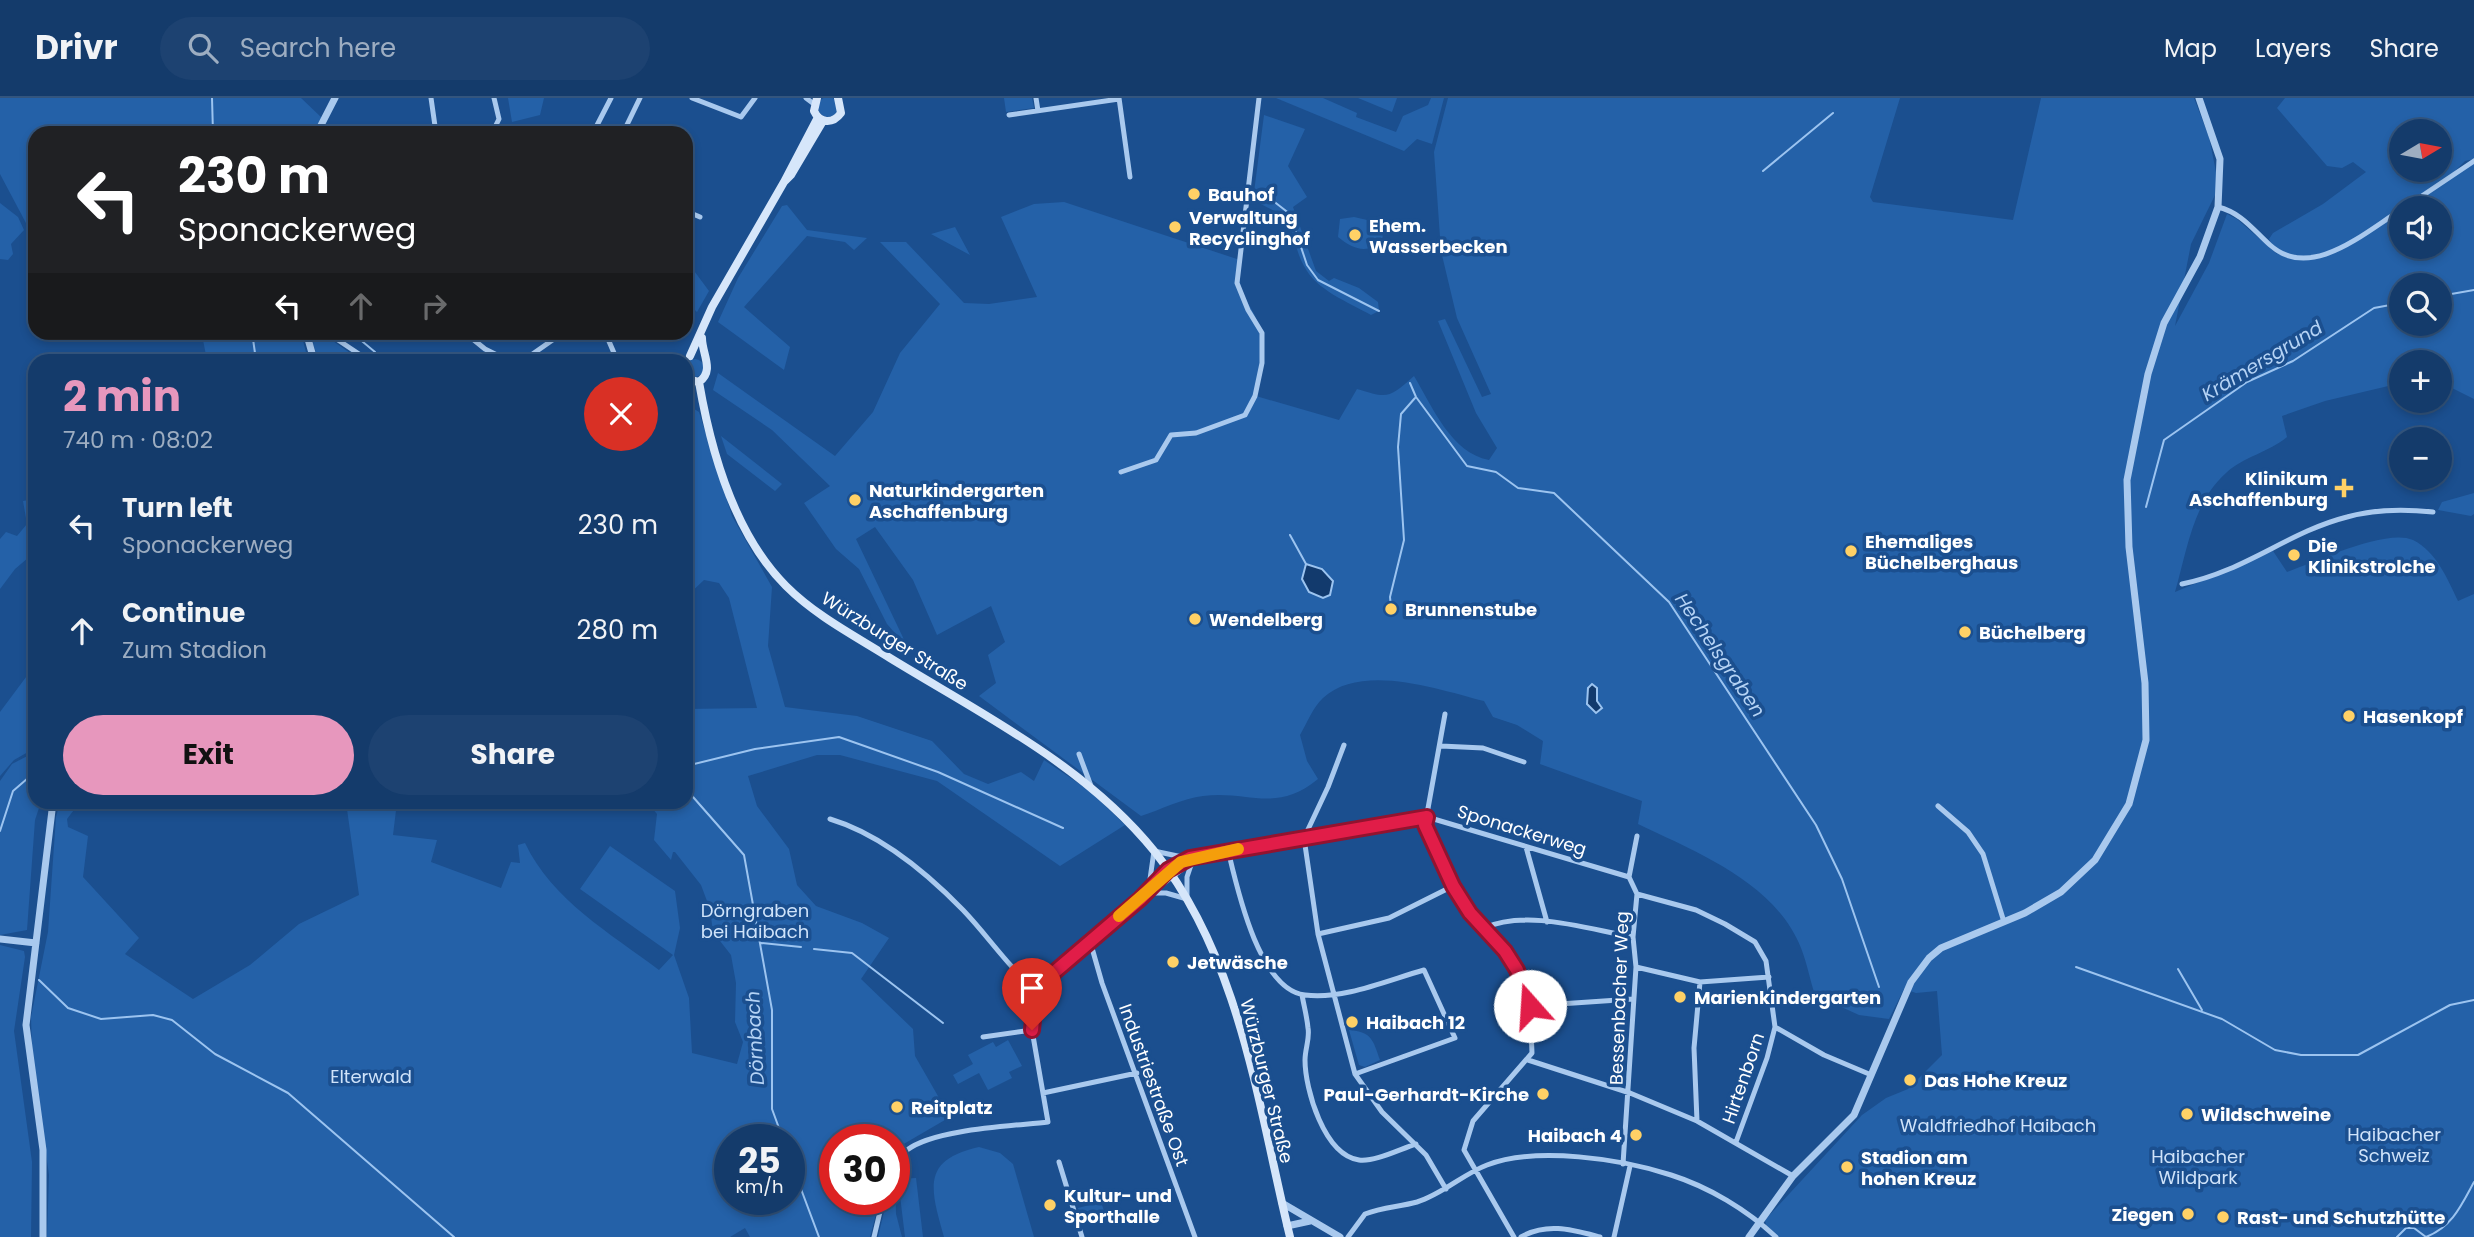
<!DOCTYPE html>
<meta charset="utf-8">
<style>
:root{--surface:#143b6b;--page:#1d4271;--text:#f1f3f6;--muted:#9dadc1;--line:#33557e;--accent:#e797bd}
body{margin:0;font-family:Poppins,sans-serif;background:var(--page);color:var(--text);height:100vh;display:flex;flex-direction:column;font-size:26px;white-space:nowrap}
*{box-sizing:border-box;margin:0}
p{font-size:23px;color:var(--muted)}
.icon{flex:none;width:38px;height:38px;fill:none;stroke:currentColor;stroke-width:2;stroke-linecap:round;stroke-linejoin:round}
.map{position:relative;flex:1;overflow:hidden}
.details{position:absolute;left:28px;top:256px;width:665px;height:455px;display:flex;flex-direction:column;background:var(--surface);border-radius:21px;box-shadow:0 4px 10px #0003,0 0 0 2px var(--line)}
.details>*{flex:none}
.banner{position:absolute;left:28px;top:28px;width:665px;height:214px;border-radius:21px;box-shadow:0 4px 10px #0003,0 0 0 2px var(--line);background:#202124;color:#fff;overflow:hidden}
.needle{width:46px;rotate:80deg}
.controls{position:absolute;left:2389px;top:21px;display:grid;gap:14px}
.controls a{display:grid;place-items:center;width:63px;height:63px;border-radius:50%;background:var(--surface);box-shadow:0 4px 10px #0003,0 0 0 2px var(--line);font-size:35px}
.speed{position:absolute;left:714px;top:1026px;display:flex;gap:14px;font-size:35px;font-weight:700;text-align:center}
.speed>*{display:grid;place-content:center;width:91px;height:91px;border-radius:50%;background:var(--surface);box-shadow:0 4px 10px #0003,0 0 0 2px var(--line);line-height:1}
.speed small{font-size:18px;font-weight:400}
.speed .limit{border:10px solid #d22;background:#fff;color:#111}
.pin{position:absolute;display:grid;place-items:center;width:60px;height:60px;color:#fff;margin:-72px -30px;border-radius:50% 50% 50% 0;rotate:-45deg;box-shadow:0 0 7px #0007}
.pin .icon{rotate:45deg}
.me{position:absolute;width:77px;margin:-38px;rotate:341deg;stroke-linejoin:round;filter:drop-shadow(0 0 5px #0008)}
.turn{display:flex;align-items:center;gap:24px;height:147px;padding:0 35px;font-size:32px}
.turn .icon{width:91px;height:91px;stroke-width:2.5}
.turn b{display:block;font-size:49px;line-height:60px}
.lanes{display:flex;align-items:center;height:66px;padding:0 35px;background:#0003;justify-content:center;gap:35px;direction:ltr}
.lanes .off{opacity:.35}
.round{display:grid;place-items:center;flex:none;width:74px;height:74px;border-radius:37px;background:var(--page)}
.overview{display:flex;align-items:center;justify-content:space-between;height:119px;padding:0 35px}
h1{font-size:42px;font-weight:700;line-height:52px;color:var(--accent)}
.primary-button{display:flex;gap:14px;margin-top:auto;padding:14px 35px}
.primary-button a{flex:1;height:80px;border-radius:42px;background:var(--accent);color:#111;font-size:28px;font-weight:700;line-height:80px;text-align:center}
.primary-button a+a{background:var(--page);color:var(--text)}
ul{padding:0;list-style:none}
li{display:flex;align-items:center;gap:21px;height:105px;padding:0 35px}
li div{flex:1}
li b{display:block;font-size:26px}
li em{font-style:normal}
header{display:flex;align-items:center;gap:42px;box-sizing:border-box;height:98px;padding:0 35px;background:var(--surface);border-bottom:2px solid var(--line)}
header strong{font-size:33px}
nav{display:flex;gap:38px;margin-inline-start:auto;font-size:24px}
.search{width:490px;height:63px;background:var(--page);display:flex;align-items:center;gap:18px;box-sizing:border-box;padding:0 24px;border-radius:38px;color:var(--muted);font-size:26px}
.map>svg:first-child{display:block}
.green{fill:#2461a8;fill-rule:evenodd}
.water{fill:#123a6d;stroke:#9cc4f0;stroke-width:2}
.lines{fill:none;stroke-linecap:round;stroke-linejoin:round}
.stream{stroke:#9cc4f0;stroke-width:2}
.minor{stroke:#a9c9ee;stroke-width:5}
.tertiary{stroke:#a9c9ee;stroke-width:7}
.secondary{stroke:#d6e6fa;stroke-width:8}
.route-casing{stroke:#92132f;stroke-width:18}
.route{stroke:#e11d48;stroke-width:12}
.slow{stroke:#f59e0b;stroke-width:12}
.poi-dot{fill:#ffd166;stroke:#1b4f8f;stroke-width:2.5}
.labels{text-anchor:middle;dominant-baseline:central;stroke-width:7;stroke-linejoin:round;paint-order:stroke}
.poi-label{font-size:18px;font-weight:bold;fill:#fff;stroke:#1b4f8f;text-anchor:start}
.street-label{font-size:18px;fill:#fff;stroke:#1b4f8f}
.park-label{font-size:18px;fill:#cfe3fa;stroke:#1b4f8f}
.water-label{font-size:19px;font-style:italic;fill:#b5d3f5;stroke:#1b4f8f}
</style>
<header>
<strong>Drivr</strong>
<div class="search"><svg class="icon" aria-label="search" viewBox="0 0 24 24"><circle cx="10" cy="10" r="6"/><path d="M15 15l6 6"/></svg>Search here</div>
<nav><a>Map</a><a>Layers</a><a>Share</a></nav>
</header>
<div class="map">
<svg width="2474" height="1139" viewBox="0 0 2474 1139">
<rect width="100%" height="100%" fill="#1b4f8f"/>
<path class="green" d="M818 9a10 10 0 1 1 20 0a10 10 0 1 1-20 0Z
M0 0H301L322 20 314 35H35V142L0 76Z
M508 0H544L540 17 512 24Z
M1004 0H1032L1034 10 1006 14Z
M1276 0H1323L1357 15 1356 19 1396 34 1403 18 1428 7 1431 0H1444L1432 46 1417 41 1404 53Z
M1358 0H1397L1392 14Z
M1448 0H1900L1870 99 1873 104 2013 122 2041 0H2194L2209 39 2217 79 2216 95 2191 146 2175 228 2209 165 2227 116 2237 121 2277 156 2269 141 2273 135 2323 106 2366 74 2353 64 2342 70 2327 68 2277 10 2285 0H2474V61L2465 63 2453 75 2474 65V301L2440 284V264H2401V285L2325 303 2282 318 2287 339C2269 354 2243 359 2226 375 2193 404 2187 453 2175 494L2273 453 2287 474C2315 464 2386 430 2413 442 2436 453 2448 482 2458 503L2474 496V1139H1778L1766 1127 1765 1122 1862 1017 1886 1000 1908 991 1942 957 1937 893 1916 895 1904 891 1889 921 1859 917 1815 897C1810 882 1807 865 1801 850 1775 784 1696 754 1638 726L1642 703 1540 666 1543 643 1517 627 1493 619 1484 603C1440 592 1362 564 1323 600 1313 609 1307 625 1300 637L1307 663 1318 681C1276 716 1248 692 1203 698 1183 700 1160 712 1141 718L979 598 996 585 988 557 1005 544 991 508 937 537 913 482 875 429 856 441 908 550 887 526 859 471 836 451 804 405 830 388 772 332 713 292 718 275 835 358 873 314 900 255 940 206 880 144H906L964 205 989 206 1037 199 1001 119 1034 106 1064 104 1240 162C1236 201 1251 201 1261 233 1267 253 1259 279 1256 298L1339 322 1357 291C1389 301 1389 300 1414 278 1432 308 1451 355 1489 362L1497 350 1476 315 1438 223 1445 221 1482 299 1491 296 1457 220 1441 153 1434 54ZM2401 33H2440V72H2401ZM2401 110H2440V149H2401ZM2401 187H2440V226H2401Z
M1264 17 1305 31 1288 68 1307 99 1293 109 1316 173 1329 183 1334 180 1359 190 1378 204 1379 213 1371 217C1348 204 1316 192 1304 168 1296 154 1293 135 1288 120L1253 102Z
M0 105 18 119 24 132 11 146 13 156 8 162 0 161Z
M787 107 807 132 867 140 854 152 845 144 807 138 744 209 790 249 784 272 718 224 738 180 782 108Z
M1354 119 1376 124 1383 135 1382 144C1366 156 1353 151 1338 139L1340 121Z
M955 129 970 157 931 136Z
M686 162 709 193 697 214 688 205Z
M239 234 301 235 308 262H207L203 242Z
M323 236 360 262H319L313 246 315 238Z
M686 270a9 9 0 1 1 18 0a9 9 0 1 1-18 0Z
M686 293 691 309 699 314 732 418 772 489 768 548 785 609 857 618 932 643 964 676 988 686 1021 674 1034 683 1044 662 1090 693 1125 727 1060 768 937 683 840 657H817L748 678 757 708 789 751 797 787 816 808 862 825 889 840 861 881 913 931 915 958 950 1019 902 1047 894 1060V1041H835V1101H880L870 1139H750L745 1130 730 1139H47L49 1077 32 952 31 919 48 834 56 719 60 704H80L67 721 68 729 88 738 83 779 139 840 125 856 193 901 250 867 299 826 359 797 346 704H397L393 737 437 742 431 764 501 790 511 764 520 765 518 747 525 745C552 802 610 835 659 872L673 857 580 791 610 748 675 793 680 830 674 857 689 900 692 955 737 966 743 944 735 924 736 885 731 857 713 834 710 811 701 787 675 754H673L671 762 654 742 657 716 647 704H686V611L757 610 729 500 719 485 704 482 686 499ZM730 1041H789V1101H730Z
M721 338 782 386 775 393 727 356Z
M2474 395V416L2471 418 2438 412 2442 404Z
M35 401V454L15 471 0 491V441L6 434 17 438 27 426 23 403Z
M35 567V650L14 662 0 678V614Z
M35 654V704H41L35 722 27 832 0 837V683L12 666Z
M0 847 24 853 25 859 14 933 32 1064 31 1139H0Z
M1349 932C1372 934 1373 942 1380 962L1365 969 1359 967Z
M1008 942 1022 968 1009 974 1012 980 988 992 979 975 958 986 953 977 973 966 968 957 993 944 996 949Z
M979 1049 1000 1055 1013 1066 1034 1139H944C931 1092 920 1062 979 1049Z
M895 1074 896 1116 902 1139H878L887 1101H894Z
M916 1080 923 1139H905L898 1081Z
M1101 1104 1104 1113 1080 1120 1078 1110Z"/>
<path class="water" d="M1306 466 1322 471 1333 483 1330 497 1323 500 1309 494 1302 481Z
M1592 586 1597 590V603L1602 610 1596 615 1587 606 1588 590Z"/>
<g class="lines">
<path class="stream" d="M212 0 213 35
M1763 73 1833 15
M1263 95 1290 116 1307 167 1318 182 1379 213
M2440 198 2474 192
M252 234 256 262
M351 234 375 254
M1410 285 1416 299 1467 368 1496 374 1518 390 1554 395 1669 504 1816 727 1842 781 1879 889
M2146 409 2164 342 2247 284 2293 263 2374 210 2401 205
M1290 437 1306 466
M1391 509 1390 499 1404 442 1398 349 1401 316 1415 300
M686 668 755 651 839 639 938 674 1063 730
M686 691 744 757 772 912V1011L783 1041
M0 733 13 693 35 674
M761 845 801 849
M814 851 852 855 943 925
M2076 869 2222 921 2275 952 2301 957H2358L2450 907 2474 902
M2178 871 2202 912
M39 882 68 910 101 921 153 917 172 922 215 956 288 995 454 1139
M789 1059 819 1139
M2397 1139 2406 1130H2414L2426 1139C2452 1129 2461 1108 2474 1084"/>
<path class="minor" d="M431 0 436 35
M692 0 741 19 755 0
M806 0 814 6
M1036 0 1038 13
M1119 0 1130 79
M1009 17 1119 1
M473 35 494 31 499 21 494 0
M593 35 611 0
M623 35 640 0
M2218 109C2242 115 2253 132 2270 147 2311 184 2366 133 2401 112
M2404 110 2474 63
M686 113 700 119
M326 234 368 262
M464 234 485 251 507 262
M605 234 617 262
M674 234 675 238
M524 262 564 234
M1121 374 1156 362 1171 337 1196 335 1245 317 1255 298 1262 265V235L1248 212 1237 185 1259 0
M2182 486C2246 473 2288 434 2347 419 2375 411 2405 411 2433 414
M1445 616 1425 727 1453 788 1470 815 1505 853 1517 872 1530 908 1532 955 1473 1023 1464 1052 1514 1139
M1344 647 1328 689 1304 740 1318 836 1355 976 1382 1014 1426 1057 1446 1091
M1441 648 1483 650 1524 664
M1079 656 1091 688
M1938 708 1968 734 1983 756 2004 824
M830 721C880 736 927 775 963 812 988 838 1008 869 1036 892
M1526 749 1547 824
M1228 752C1237 790 1259 892 1305 897 1343 902 1388 882 1424 872L1455 940 1355 976
M1149 788 1154 753 1187 760
M1152 794 1192 764
M1151 795H1166L1187 801V779L1192 764
M1637 796 1696 812 1725 826 1755 844 1766 863 1775 929 1767 960 1736 1044
M1484 830C1528 811 1587 831 1633 839
M1318 836 1389 820 1453 788
M1090 843 1102 885 1195 1139
M1636 869 1700 884 1769 879
M1302 897C1304 908 1307 919 1308 930 1310 940 1305 951 1305 962 1305 991 1324 1057 1359 1062 1375 1064 1400 1051 1416 1046
M1530 908 1633 901
M1775 929 1824 957 1869 976
M983 939 1032 932
M1528 962 1630 995 1697 1023 1793 1078
M1043 995 1137 975
M1697 1023 1694 950 1700 884
M1059 1064 1082 1139
M1623 1066 1636 869 1633 839 1637 796 1629 779 1637 738
M894 1070C898 1064 902 1057 907 1052 934 1031 1013 1028 1048 1024L1032 932 1036 892 1140 801 1168 773 1190 760 1427 719 1629 779
M874 1139 883 1101
M1348 1139 1365 1116C1382 1109 1399 1109 1417 1104 1443 1096 1463 1076 1487 1067 1536 1048 1622 1061 1671 1077 1709 1089 1747 1112 1776 1139
M1521 1139C1547 1124 1573 1132 1600 1139
M1614 1139 1630 1068"/>
<path class="tertiary" d="M317 35 335 0
M306 234 314 262
M0 841 36 845
M1282 1105 1340 1139
M1287 1128 1310 1123
M43 1139V1052L26 927 53 704
M1749 1139 1793 1078 1854 1017 1911 884 1929 860 1941 850 2025 815 2061 794 2095 762 2129 706 2146 642 2145 585 2129 449 2127 382 2148 276 2164 225 2200 159 2218 109 2220 61 2199 0"/>
<path class="secondary" d="M817 0 814 13C820 26 833 26 841 15L838 0
M784 84 818 19
M690 258 712 209 784 84 791 77 823 23
M686 281 699 284C715 273 702 256 702 240
M699 284C711 354 735 437 786 488 816 518 855 538 890 560 983 617 1085 667 1155 754 1241 862 1258 1008 1290 1139"/>
</g>
<g class="lines">
<g class="route-casing">
<path id="route" d="M1032 932 1036 892 1044 883 1140 801 1168 772 1190 760 1427 719 1425 727 1453 788 1470 815 1505 853 1517 872 1530 908"/>
</g>
<use href="#route" class="route"/>
<path class="slow" d="M1119 818 1181 764 1238 751"/>
</g>
<g class="poi-dot">
<circle cx="1194" cy="96" r="7"/>
<circle cx="1175" cy="129" r="7"/>
<circle cx="1355" cy="137" r="7"/>
<path d="M2340.5 379.5h7v7h7v7h-7v7h-7v-7h-7v-7h7z"/>
<circle cx="855" cy="402" r="7"/>
<circle cx="1851" cy="453" r="7"/>
<circle cx="2294" cy="457" r="7"/>
<circle cx="1391" cy="511" r="7"/>
<circle cx="1195" cy="521" r="7"/>
<circle cx="1965" cy="534" r="7"/>
<circle cx="2349" cy="618" r="7"/>
<circle cx="1173" cy="864" r="7"/>
<circle cx="1680" cy="899" r="7"/>
<circle cx="1352" cy="924" r="7"/>
<circle cx="1910" cy="982" r="7"/>
<circle cx="1543" cy="996" r="7"/>
<circle cx="897" cy="1009" r="7"/>
<circle cx="2187" cy="1016" r="7"/>
<circle cx="1636" cy="1037" r="7"/>
<circle cx="1847" cy="1069" r="7"/>
<circle cx="1050" cy="1107" r="7"/>
<circle cx="2188" cy="1116" r="7"/>
<circle cx="2223" cy="1119" r="7"/>
</g>
<g class="labels">
<g class="poi-label">
<text x="1208" y="96">Bauhof</text>
<text x="1189" y="119">Verwaltung<tspan x="1189" dy="21">Recyclinghof</tspan></text>
<text x="1369" y="127">Ehem.<tspan x="1369" dy="21">Wasserbecken</tspan></text>
<text x="2328" y="380" text-anchor="end">Klinikum<tspan x="2328" dy="21">Aschaffenburg</tspan></text>
<text x="869" y="392">Naturkindergarten<tspan x="869" dy="21">Aschaffenburg</tspan></text>
<text x="1865" y="443">Ehemaliges<tspan x="1865" dy="21">Büchelberghaus</tspan></text>
<text x="2308" y="447">Die<tspan x="2308" dy="21">Klinikstrolche</tspan></text>
<text x="1405" y="511">Brunnenstube</text>
<text x="1209" y="521">Wendelberg</text>
<text x="1979" y="534">Büchelberg</text>
<text x="2363" y="618">Hasenkopf</text>
<text x="1187" y="864">Jetwäsche</text>
<text x="1694" y="899">Marienkindergarten</text>
<text x="1366" y="924">Haibach 12</text>
<text x="1924" y="982">Das Hohe Kreuz</text>
<text x="1529" y="996" text-anchor="end">Paul-Gerhardt-Kirche</text>
<text x="911" y="1009">Reitplatz</text>
<text x="2201" y="1016">Wildschweine</text>
<text x="1622" y="1037" text-anchor="end">Haibach 4</text>
<text x="1861" y="1059">Stadion am<tspan x="1861" dy="21">hohen Kreuz</tspan></text>
<text x="1064" y="1097">Kultur- und<tspan x="1064" dy="21">Sporthalle</tspan></text>
<text x="2174" y="1116" text-anchor="end">Ziegen</text>
<text x="2237" y="1119">Rast- und Schutzhütte</text>
</g>
<g class="street-label">
<text transform="translate(895 543) rotate(32)">Würzburger Straße</text>
<text transform="translate(1522 732) rotate(17)">Sponackerweg</text>
<text transform="translate(1619 900) rotate(-88)">Bessenbacher Weg</text>
<text transform="translate(1743 980) rotate(-71)">Hirtenborn</text>
<text transform="translate(1267 983) rotate(76)">Würzburger Straße</text>
<text transform="translate(1154 987) rotate(70)">Industriestraße Ost</text>
</g>
<g class="park-label">
<text x="755" y="812">Dörngraben<tspan x="755" dy="21">bei Haibach</tspan></text>
<text x="371" y="978">Elterwald</text>
<text x="1998" y="1027">Waldfriedhof Haibach</text>
<text x="2394" y="1036">Haibacher<tspan x="2394" dy="21">Schweiz</tspan></text>
<text x="2198" y="1058">Haibacher<tspan x="2198" dy="21">Wildpark</tspan></text>
</g>
<g class="water-label">
<text transform="translate(2262 263) rotate(-31)">Krämersgrund</text>
<text transform="translate(1720 557) rotate(56)">Hechelsgraben</text>
<text transform="translate(755 940) rotate(-93)">Dörnbach</text>
</g>
</g>
</svg>
<div class="controls">
<a><svg class="needle" viewBox="-14 -14 28 28"><path d="M0-13l5 13h-10z" fill="#e53935"/><path d="M0 13l5-13h-10z" fill="#9dadc1"/></svg></a>
<a><svg class="icon" aria-label="sound" viewBox="0 0 24 24"><path d="M4 9h4l5-4v14l-5-4H4zM17 9q2 3 0 6"/></svg></a>
<a><svg class="icon" aria-label="search" viewBox="0 0 24 24"><circle cx="10" cy="10" r="6"/><path d="M15 15l6 6"/></svg></a>
<a>+</a>
<a>−</a>
</div>
<div class="speed"><div>25<small>km/h</small></div><div class="limit">30</div></div>
<div class="pin" style="left:1032px;top:932px;background:#d93025"><svg class="icon" aria-label="arrive" viewBox="0 0 24 24"><path d="M6 21V4h12l-3 4 3 4H6"/></svg></div>
<svg class="me" style="left:1530px;top:908px" viewBox="-20 -20 40 40"><circle r="19" fill="#fff"/><path d="M0-13L10 11 0 6-10 11z" fill="#e11d48"/></svg>
<div class="banner">
<div class="turn"><svg class="icon" aria-label="left" viewBox="0 0 24 24"><path d="M17 20v-9H6M10 6l-5 5 5 5"/></svg><div><b>230 m</b>Sponackerweg</div></div>
<div class="lanes"><svg class="icon" aria-label="left" viewBox="0 0 24 24"><path d="M17 20v-9H6M10 6l-5 5 5 5"/></svg><svg class="icon off" aria-label="ahead" viewBox="0 0 24 24"><path d="M12 20V5M6 11l6-6 6 6"/></svg><svg class="icon off" aria-label="right" viewBox="0 0 24 24"><path d="M7 20v-9h11M14 6l5 5-5 5"/></svg></div>
</div>
<section class="details">
<div class="overview"><div><h1>2 min</h1><p>740 m · 08:02</p></div><a class="round" style="background:#d93025;color:#fff"><svg class="icon" aria-label="close" viewBox="0 0 24 24"><path d="M6 6l12 12M18 6L6 18"/></svg></a></div>
<ul>
<li><svg class="icon" aria-label="left" viewBox="0 0 24 24"><path d="M17 20v-9H6M10 6l-5 5 5 5"/></svg><div><b>Turn left</b><p>Sponackerweg</p></div><em>230 m</em></li>
<li><svg class="icon" aria-label="ahead" viewBox="0 0 24 24"><path d="M12 20V5M6 11l6-6 6 6"/></svg><div><b>Continue</b><p>Zum Stadion</p></div><em>280 m</em></li>
</ul>
<div class="primary-button"><a>Exit</a><a>Share</a></div>
</section>
</div>
